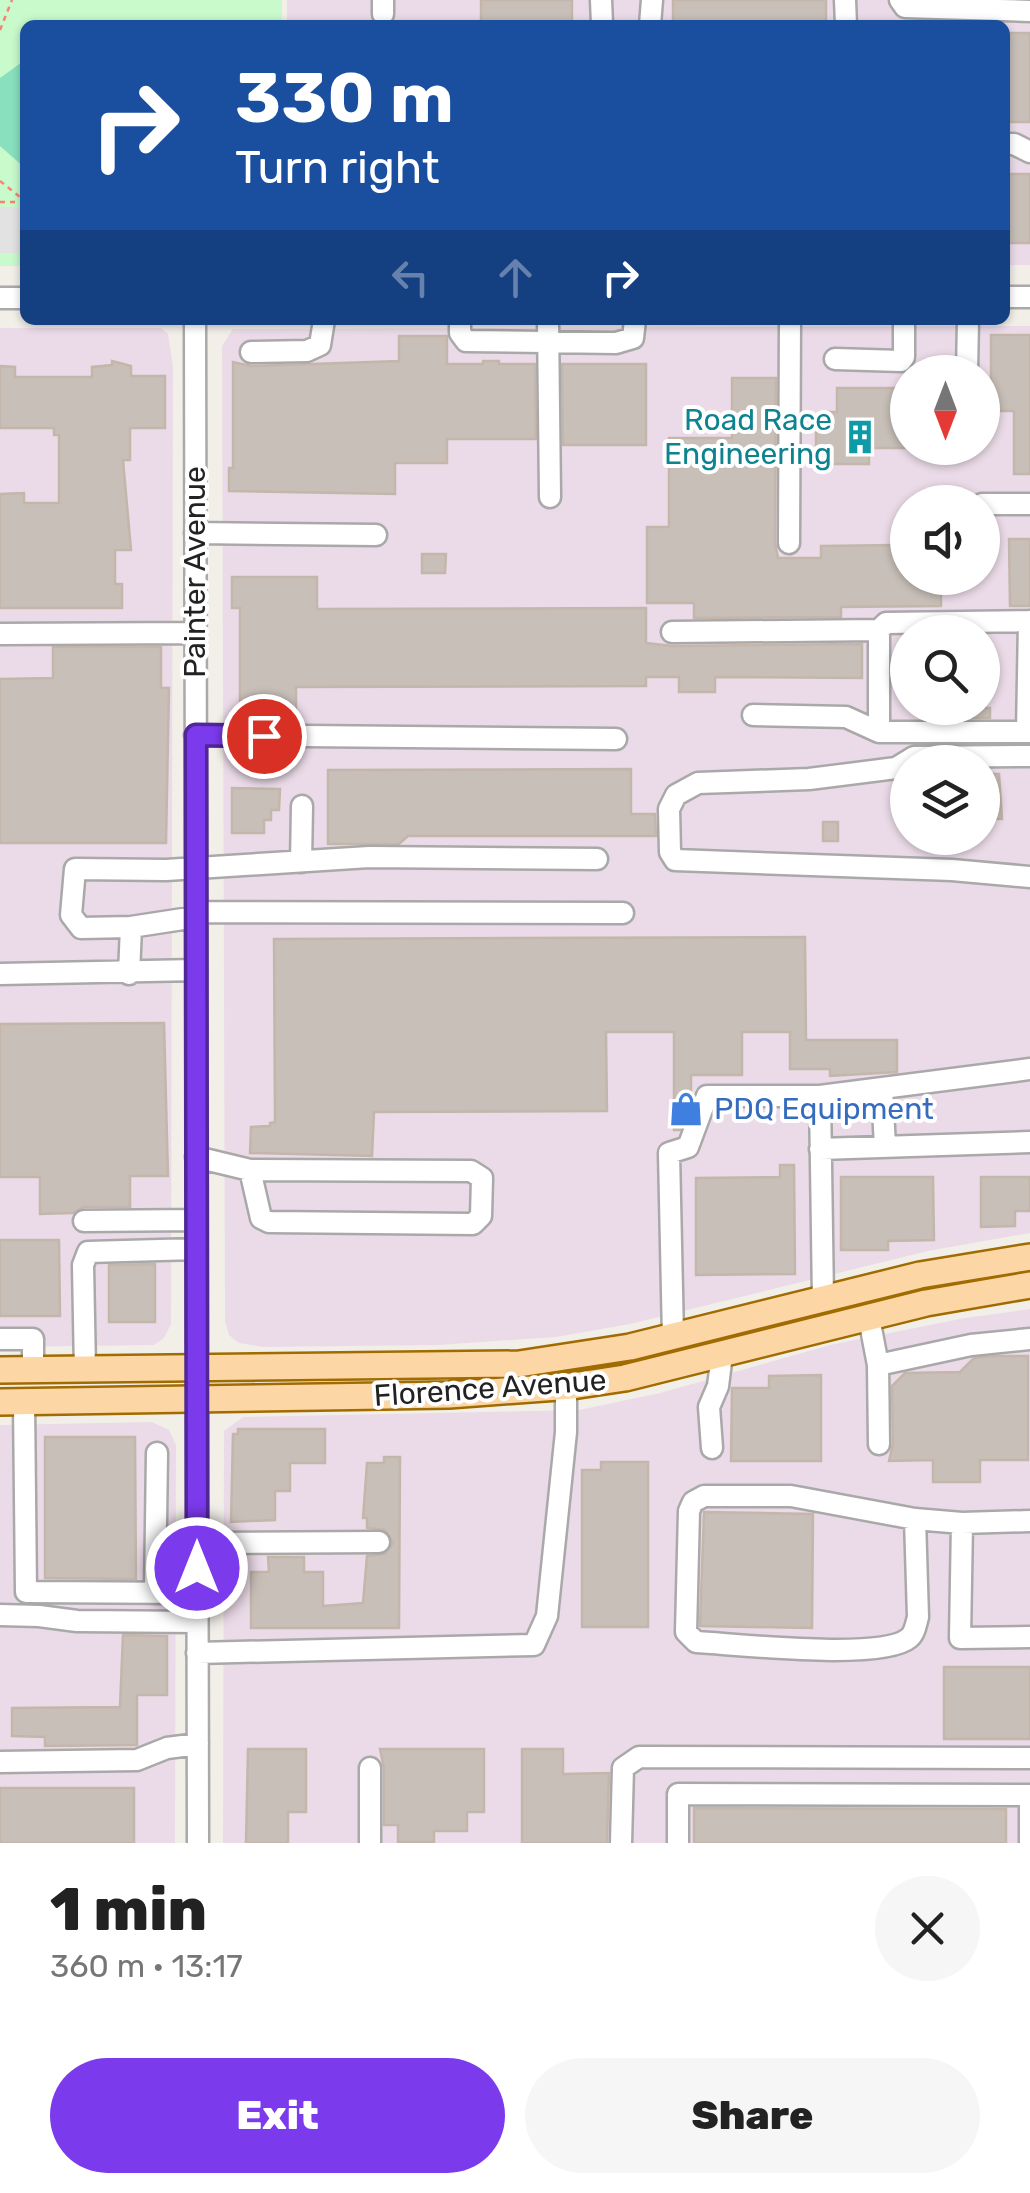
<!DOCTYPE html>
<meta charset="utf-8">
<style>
:root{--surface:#fff;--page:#f6f6f6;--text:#222;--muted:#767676;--accent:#7c3aed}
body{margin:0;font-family:Rubik,sans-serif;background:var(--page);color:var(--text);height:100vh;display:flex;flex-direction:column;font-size:38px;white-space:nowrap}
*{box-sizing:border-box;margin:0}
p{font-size:32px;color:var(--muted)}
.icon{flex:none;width:55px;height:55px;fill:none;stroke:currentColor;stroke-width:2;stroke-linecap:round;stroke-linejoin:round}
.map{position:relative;height:1843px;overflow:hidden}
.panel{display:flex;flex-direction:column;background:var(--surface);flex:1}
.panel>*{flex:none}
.top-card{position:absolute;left:20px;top:20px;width:990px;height:305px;border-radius:15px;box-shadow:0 2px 8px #0004;background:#1a4fa0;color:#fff;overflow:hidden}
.needle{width:65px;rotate:180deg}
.tools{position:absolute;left:890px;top:355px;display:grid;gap:20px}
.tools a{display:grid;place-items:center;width:110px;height:110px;border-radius:50%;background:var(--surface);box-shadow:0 2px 8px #0004;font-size:50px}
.pin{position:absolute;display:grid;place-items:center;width:85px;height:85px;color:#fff;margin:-42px;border:5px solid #fff;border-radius:50%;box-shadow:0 2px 10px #0007}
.me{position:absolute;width:110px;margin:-55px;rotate:0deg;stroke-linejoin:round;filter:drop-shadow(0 0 8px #0008)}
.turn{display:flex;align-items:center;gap:35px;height:210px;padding:0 50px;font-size:45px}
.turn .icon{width:130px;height:130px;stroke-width:2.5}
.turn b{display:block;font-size:70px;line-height:85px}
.lanes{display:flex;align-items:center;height:95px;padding:0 50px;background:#0003;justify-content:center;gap:50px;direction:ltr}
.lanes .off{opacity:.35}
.round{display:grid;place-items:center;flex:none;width:105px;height:105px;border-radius:52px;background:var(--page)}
.headline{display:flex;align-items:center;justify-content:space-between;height:170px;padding:0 50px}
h1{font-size:60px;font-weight:800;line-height:75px}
.action{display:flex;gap:20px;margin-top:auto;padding:20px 50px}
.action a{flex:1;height:115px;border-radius:60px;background:var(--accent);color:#fff;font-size:40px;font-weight:800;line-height:115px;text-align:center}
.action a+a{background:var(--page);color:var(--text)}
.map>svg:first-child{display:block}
.industrial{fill:#ebdbe8;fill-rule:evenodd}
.park{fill:#c8facc}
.pitch{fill:#88e0be}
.parking{fill:#e2e2e2}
.building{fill:#c7bfb8;stroke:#c4b6ab;stroke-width:2.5}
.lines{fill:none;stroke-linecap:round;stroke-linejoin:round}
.minor-casing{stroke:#a9a9a9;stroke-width:25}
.major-casing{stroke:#a06b00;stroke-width:30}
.path{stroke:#fa8072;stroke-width:2.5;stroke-dasharray:5 5;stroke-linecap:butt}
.minor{stroke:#fff;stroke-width:20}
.major{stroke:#fcd6a4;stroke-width:25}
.route-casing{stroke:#51269a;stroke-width:25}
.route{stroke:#7c3aed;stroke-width:18}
.labels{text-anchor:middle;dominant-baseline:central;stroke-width:8;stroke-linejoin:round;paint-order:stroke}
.culture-label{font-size:30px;fill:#0d838f;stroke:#fff;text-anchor:end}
.street-label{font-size:30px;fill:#222;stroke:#fff}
.shop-label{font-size:30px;fill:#366cbe;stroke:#fff;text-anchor:start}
</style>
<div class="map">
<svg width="1030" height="1843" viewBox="0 0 1030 1843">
<rect width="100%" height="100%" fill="#f2efe9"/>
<path class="industrial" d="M287 0H1030V265H1005V25H287Z
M1030 326V1233L928 1251 630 1324 556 1337 438 1345 263 1347 239 1343 229 1335 225 1321 222 346 233 329ZM908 372H982V448H908ZM908 502H982V578H908ZM908 632H982V708H908ZM908 762H982V838H908Z
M0 328H161L168 334 173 367 171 1324 164 1338 154 1345 0 1347Z
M1030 1309V1843H223L224 1431 243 1417 579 1410 660 1393 830 1345 965 1318Z
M152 1422 169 1430 176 1445 175 1843H0V1425Z"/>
<path class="park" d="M0 0H282V25H25V266H0Z"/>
<path class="pitch" d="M25 60V168L0 146V78Z"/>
<path class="parking" d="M0 207H25V253H0Z"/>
<path class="building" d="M481 0H572V25H481Z
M673 0H826V25H673Z
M1005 33H1030V122H1005Z
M1005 174H1030V243H1005Z
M991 335H1030V474H1014V411H991Z
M399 336H447V364H483V361H499V364H535L536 439H447V463H395V494L229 491V468H233V362L251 366 399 361Z
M112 361 131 366V376H165V428H130V460H123L131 550H115V584H122V608H0V494L24 493V503H59V435H54V428H0V366L15 367V377H92V367L112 365Z
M562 364H646V445H563Z
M732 378H776L775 543 778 558H821V546L895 545V559H908V578H941V606L841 607V617L694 618V603H647V527H669V438H732Z
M837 388H908V448H869V464H816V421H820V412H837Z
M1009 539H1030V606H1010Z
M422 554H446L445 573H422Z
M232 577H317V609L646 608V643L672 646 862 644V678L715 677V692H679V677H646V686L296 687V710L240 711V608H232Z
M53 647H161V688H169L166 843H0V679L53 678Z
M942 708H990V718H942Z
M631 769V814H655L656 836H408L399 844H328V770Z
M982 774H999L1002 819H982Z
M232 788 280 789 279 810H271V820H264V833H232Z
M823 822H838V841H823Z
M805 937 806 1040H897V1072L830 1076V1069H790V1032H742V1075H691V1101L680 1130H674V1032H606L607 1111 374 1112 372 1156 250 1153 251 1127 270 1126V1123L275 1122 274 939Z
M164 1023 168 1176H130V1207H84L73 1213 40 1214V1177H0V1024Z
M780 1165H794L795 1274 696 1275V1178L780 1177Z
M841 1177H933L934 1240 888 1241V1250H841Z
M981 1177H1030V1211H1015V1226L981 1227Z
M0 1240H59L60 1316H0Z
M155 1264V1322H109V1265Z
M995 1356H1028V1460H980V1482H933V1460L889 1461 893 1444 892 1386 905 1373 960 1372 974 1358Z
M821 1375V1461H731L732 1388H769V1376Z
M238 1429H325V1463H290V1491H275V1520L231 1522 233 1434H238Z
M45 1437H135L136 1579 45 1578Z
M384 1457H400L399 1628H251V1572H269L268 1557H304V1572H323V1606L363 1603 367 1556 385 1554 393 1543 385 1530 367 1528V1518H363L367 1463H384Z
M601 1462H648V1627H582V1470H601Z
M704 1512 813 1514 812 1628 700 1626Z
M123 1635 167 1636V1695H137V1745L45 1746V1737L12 1736V1708L120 1707Z
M944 1667H1030V1739H944Z
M248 1749H306V1812H288V1843H246Z
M380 1749H484V1812H467V1831H434V1842H398V1825H384V1768Z
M522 1749H563V1774L609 1773 607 1843H522Z
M0 1788H134V1843H0Z
M694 1808 1006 1809V1843H694Z"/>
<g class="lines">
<g class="minor-casing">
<path id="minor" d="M383 0V14
M601 0 602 24
M845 0 846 25
M900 0 905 7 1030 11
M650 25 652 0
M1005 144H1014L1030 152
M1005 297H1030
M0 298H25
M195 320 198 1843
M460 320V333L466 341 616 343 633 338 635 320
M548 320 550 497
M251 352 307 351 320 345 324 320
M835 359 901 361 904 357V320
M967 372 968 320
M982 504H1030
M195 533 376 535
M789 543 790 320
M672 632 879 630
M0 634 195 633
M753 715 846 717 879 732H1030
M879 732V630L886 623 1030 621
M1027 732 1029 621
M195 735 616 739
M1030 756 914 757 896 768 809 779 698 783 676 795 669 809 670 852 675 860 952 870 1030 877
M301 862 302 806
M196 912 623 913
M131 927 81 928 71 915 75 869 166 870 369 857 597 859
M0 974 196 970
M129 974 131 927 196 917
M882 1089 885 1147
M820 1096 823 1300
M820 1149 1030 1142
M196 1157 250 1170 471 1171 482 1178 481 1216 473 1224 269 1222 261 1218 250 1170
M84 1221 196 1220
M869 1318 878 1365
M673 1337 669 1153 688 1147 707 1096H820L1030 1069
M0 1339H33V1370
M85 1370 83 1265 88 1252 197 1249
M24 1402 26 1592 197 1593
M879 1444 878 1365 971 1345 1030 1339
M712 1448 709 1407 718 1386 722 1354
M915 1519 918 1617C916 1624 915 1633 909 1638 882 1661 736 1644 696 1642L686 1632 689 1511 693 1502 704 1496H791L915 1519 962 1523
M1030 1521 962 1523 960 1638 1030 1637
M197 1543 379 1542
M155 1593 157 1453
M0 1615 39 1616 77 1621 197 1622
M197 1653 534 1645 547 1616 566 1432V1387
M0 1762 137 1760 167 1748 198 1744
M370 1768V1843
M621 1843 623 1768 639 1757 1030 1758
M678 1843V1794L1029 1795
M1030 1843V1795"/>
</g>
<g class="major-casing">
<path id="major" d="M0 1370 519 1364 630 1347 920 1275 1030 1257
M0 1402 449 1395 572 1386 625 1378 926 1303 1030 1285"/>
</g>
<path class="path" d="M0 30 12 0
M0 181 25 201
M0 202H24"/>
<use href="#minor" class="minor"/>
<use href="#major" class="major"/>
</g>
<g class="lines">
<g class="route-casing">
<path id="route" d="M197 1568 196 735 264 736"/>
</g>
<use href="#route" class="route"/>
</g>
<defs>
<g id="building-bare" transform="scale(2.7)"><path d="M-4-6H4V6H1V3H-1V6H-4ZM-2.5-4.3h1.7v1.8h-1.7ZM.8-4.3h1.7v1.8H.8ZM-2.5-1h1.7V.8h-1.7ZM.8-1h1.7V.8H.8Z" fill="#0f9aa8" stroke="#fff" stroke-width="2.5" paint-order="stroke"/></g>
<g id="shop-bare" transform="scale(2.7)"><path d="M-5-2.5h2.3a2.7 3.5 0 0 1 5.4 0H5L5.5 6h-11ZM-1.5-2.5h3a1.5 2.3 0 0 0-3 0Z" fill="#3f7fe0" stroke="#fff" stroke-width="2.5" paint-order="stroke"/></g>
</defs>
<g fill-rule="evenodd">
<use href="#building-bare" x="860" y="437"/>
<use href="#shop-bare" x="686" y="1109"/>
</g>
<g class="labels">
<g class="culture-label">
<text x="832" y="420">Road Race<tspan x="832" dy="34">Engineering</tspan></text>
</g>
<g class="street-label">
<text transform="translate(195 572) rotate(-90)">Painter Avenue</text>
<text transform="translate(490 1388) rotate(-4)">Florence Avenue</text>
</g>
<g class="shop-label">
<text x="714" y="1109">PDQ Equipment</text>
</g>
</g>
</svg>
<div class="tools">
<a><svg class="needle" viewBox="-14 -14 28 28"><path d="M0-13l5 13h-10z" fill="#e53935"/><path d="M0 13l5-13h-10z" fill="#767676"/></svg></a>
<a><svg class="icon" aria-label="sound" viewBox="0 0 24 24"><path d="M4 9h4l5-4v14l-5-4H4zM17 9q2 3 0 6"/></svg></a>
<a><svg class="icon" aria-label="search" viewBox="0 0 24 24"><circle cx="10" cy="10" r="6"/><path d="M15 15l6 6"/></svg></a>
<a><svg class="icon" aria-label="layers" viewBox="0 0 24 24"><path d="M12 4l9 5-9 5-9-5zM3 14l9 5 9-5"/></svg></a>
</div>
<div class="pin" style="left:264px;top:736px;background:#d93025"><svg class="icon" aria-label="arrive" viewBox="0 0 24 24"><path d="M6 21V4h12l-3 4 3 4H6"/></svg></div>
<svg class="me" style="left:197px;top:1568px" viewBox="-20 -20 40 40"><circle r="17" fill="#7c3aed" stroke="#fff" stroke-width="3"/><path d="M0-11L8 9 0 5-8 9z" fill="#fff"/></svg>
<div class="top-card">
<div class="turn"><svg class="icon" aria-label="right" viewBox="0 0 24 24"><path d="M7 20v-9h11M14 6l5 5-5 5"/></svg><div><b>330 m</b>Turn right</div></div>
<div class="lanes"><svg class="icon off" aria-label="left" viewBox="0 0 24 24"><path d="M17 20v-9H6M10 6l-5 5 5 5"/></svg><svg class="icon off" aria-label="ahead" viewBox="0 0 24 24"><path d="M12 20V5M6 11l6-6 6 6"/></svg><svg class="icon" aria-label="right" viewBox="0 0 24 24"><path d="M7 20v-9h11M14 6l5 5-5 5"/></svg></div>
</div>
</div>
<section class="panel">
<div class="headline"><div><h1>1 min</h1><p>360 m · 13:17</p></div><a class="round"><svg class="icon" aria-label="close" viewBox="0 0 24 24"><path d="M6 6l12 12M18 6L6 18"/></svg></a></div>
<div class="action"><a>Exit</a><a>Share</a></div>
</section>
